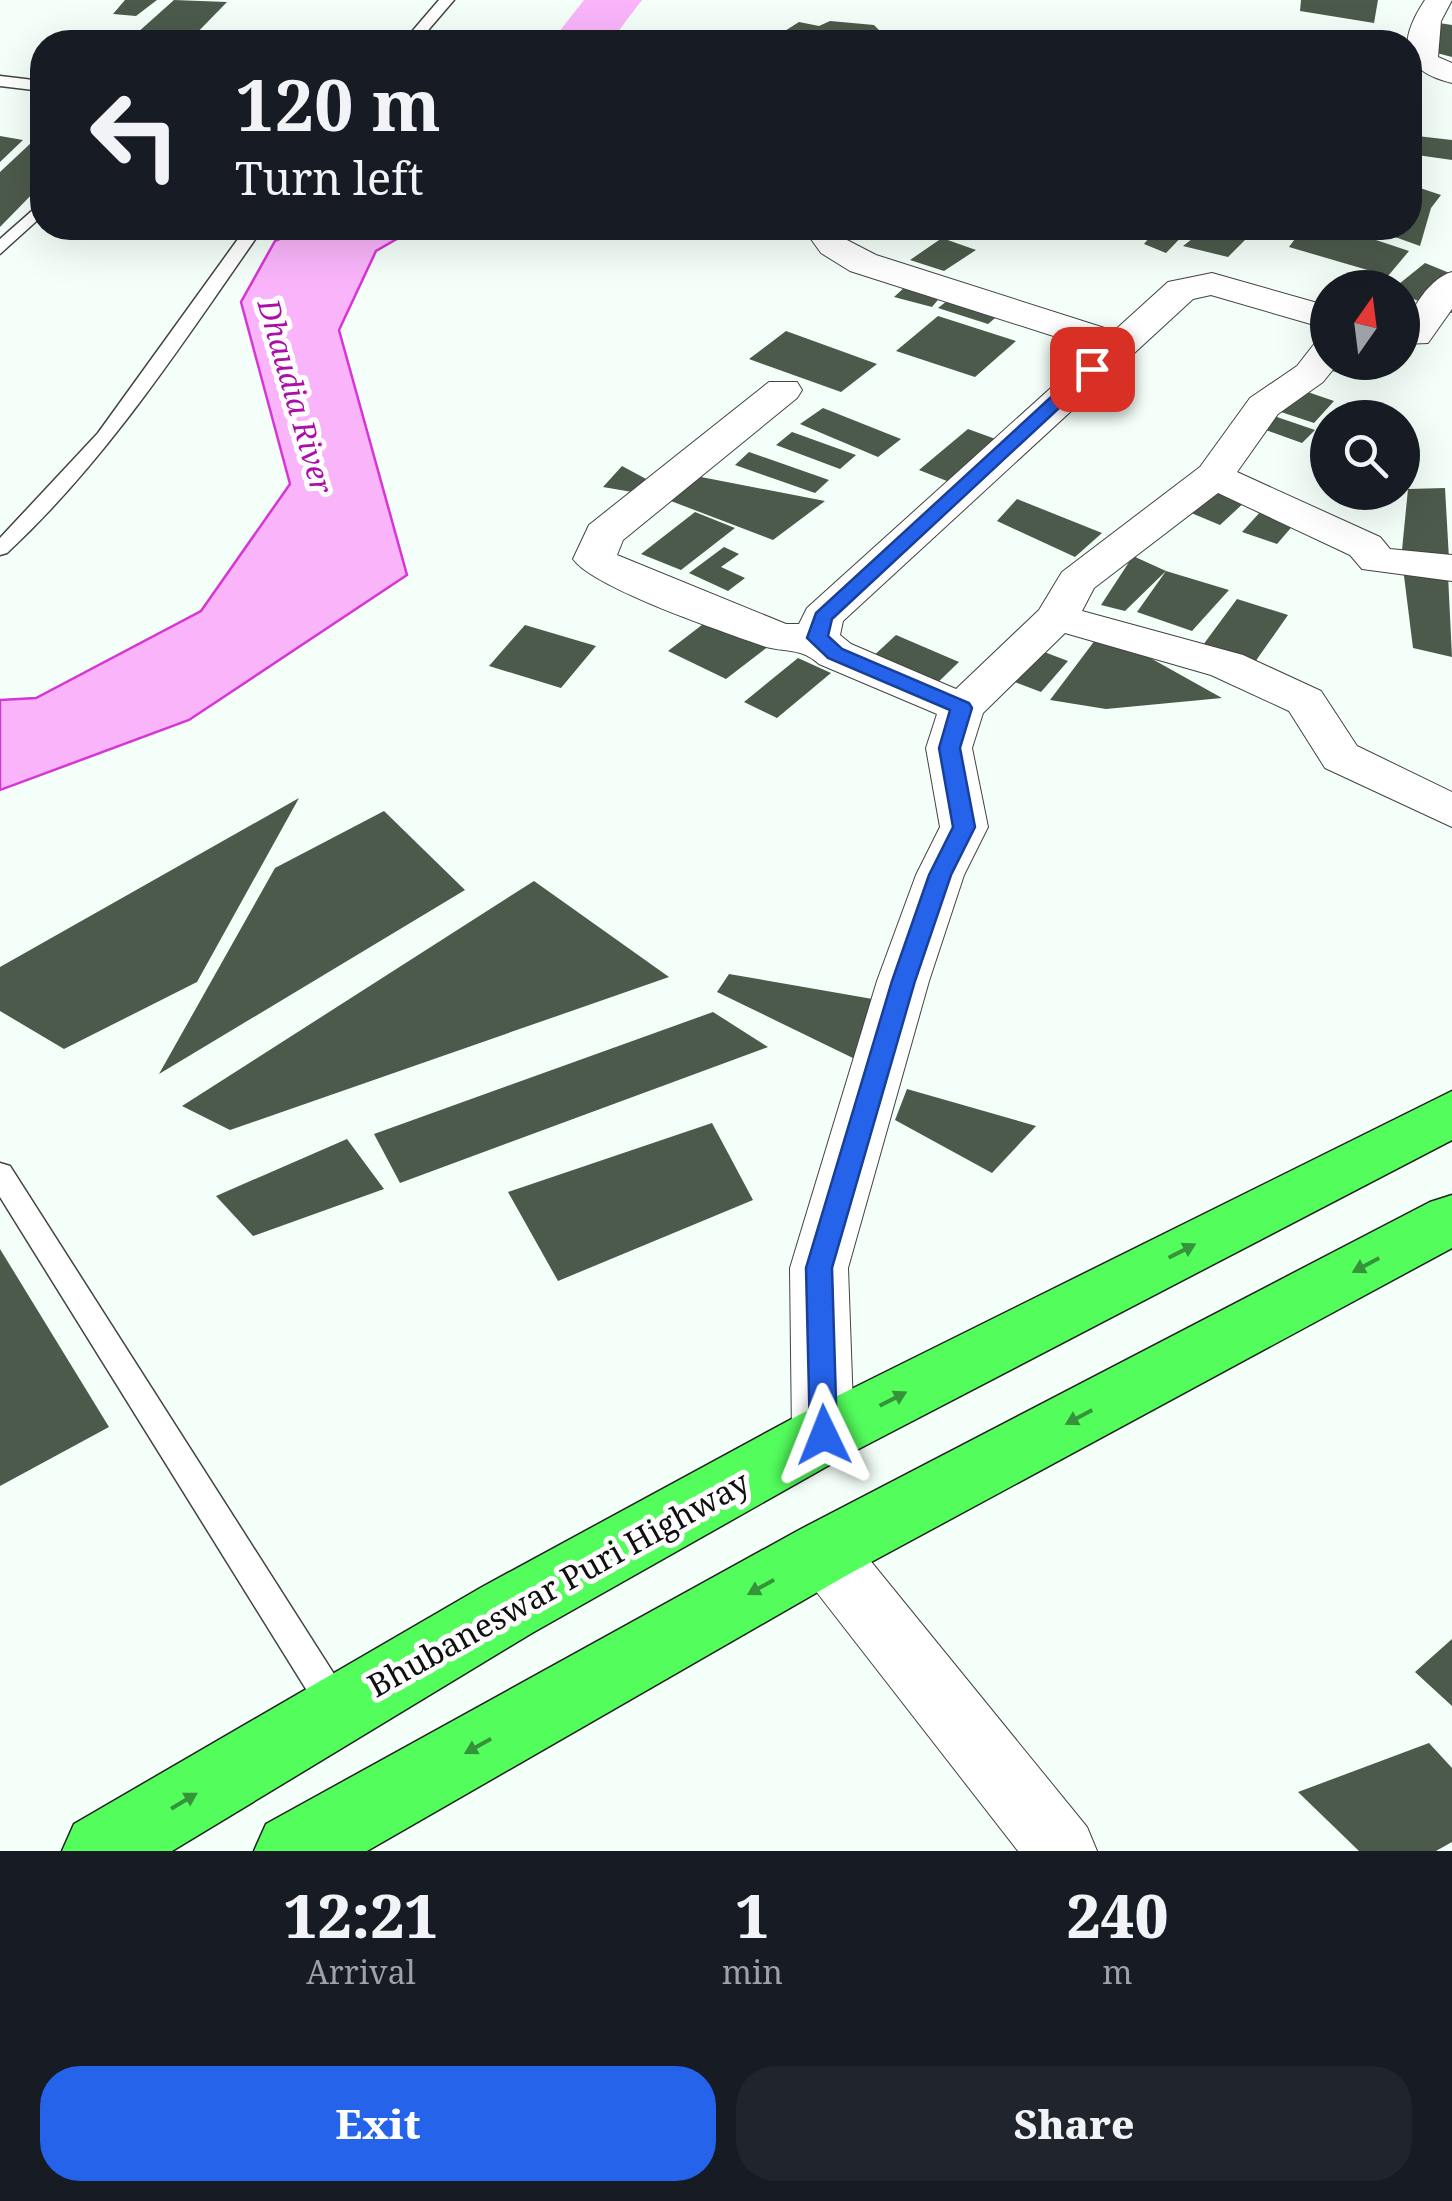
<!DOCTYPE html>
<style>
:root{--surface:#171b24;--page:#20242c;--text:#f1f3f6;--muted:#9ea1a6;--accent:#2563eb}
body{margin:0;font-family:"Noto Serif",serif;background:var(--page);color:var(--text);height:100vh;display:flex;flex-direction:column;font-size:38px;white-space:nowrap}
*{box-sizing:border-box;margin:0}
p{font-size:32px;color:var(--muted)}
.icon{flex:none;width:55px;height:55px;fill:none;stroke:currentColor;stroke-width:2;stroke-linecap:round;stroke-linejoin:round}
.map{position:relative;height:1851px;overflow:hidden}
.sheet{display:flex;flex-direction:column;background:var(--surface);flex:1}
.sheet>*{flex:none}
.guide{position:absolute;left:30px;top:30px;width:1392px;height:210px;border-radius:40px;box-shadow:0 10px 40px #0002;background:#171b24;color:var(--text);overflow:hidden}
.needle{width:65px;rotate:14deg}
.buttons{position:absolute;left:1310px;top:270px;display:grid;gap:20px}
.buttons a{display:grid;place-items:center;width:110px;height:110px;border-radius:50%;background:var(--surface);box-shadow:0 10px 40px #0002;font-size:50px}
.pin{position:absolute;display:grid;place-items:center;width:85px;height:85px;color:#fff;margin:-42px;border-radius:20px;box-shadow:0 5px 15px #0006}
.me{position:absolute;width:110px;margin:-55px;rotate:358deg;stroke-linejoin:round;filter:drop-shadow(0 0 8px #0008)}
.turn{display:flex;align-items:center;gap:35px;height:210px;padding:0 40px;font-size:45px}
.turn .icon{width:130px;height:130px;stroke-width:2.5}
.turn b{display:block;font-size:70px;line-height:85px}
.eta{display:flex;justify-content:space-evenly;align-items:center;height:170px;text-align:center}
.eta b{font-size:60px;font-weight:800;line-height:70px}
.primary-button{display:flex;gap:20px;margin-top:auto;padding:20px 40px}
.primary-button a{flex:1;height:115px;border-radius:40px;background:var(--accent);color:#fff;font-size:40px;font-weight:800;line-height:115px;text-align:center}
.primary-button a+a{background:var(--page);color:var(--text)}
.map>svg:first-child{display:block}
.water{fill:#f9b4fa;stroke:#d735d7;stroke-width:2.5}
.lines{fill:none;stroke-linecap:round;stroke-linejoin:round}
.river{fill:#f9b4fa;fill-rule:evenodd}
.building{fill:#4c5a4b}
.lane-casing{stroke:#434343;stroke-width:3}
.street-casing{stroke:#434343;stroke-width:2}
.highway-casing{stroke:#212121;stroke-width:3}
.lane{fill:#fff;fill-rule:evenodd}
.street{fill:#fff;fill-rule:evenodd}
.highway{fill:#53fe5c;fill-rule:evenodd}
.oneway{fill:#35933a}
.route{fill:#2563eb;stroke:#184099;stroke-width:2.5}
.labels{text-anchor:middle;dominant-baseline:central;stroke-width:10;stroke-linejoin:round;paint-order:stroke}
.water-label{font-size:30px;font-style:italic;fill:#ac0fa7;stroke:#fff}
.near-street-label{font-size:32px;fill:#101010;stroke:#fff}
</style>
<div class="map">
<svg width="1452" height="1851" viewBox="0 0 1452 1851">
<rect width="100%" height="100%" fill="#f3fff8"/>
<path class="water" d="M304 228H416L376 251 339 330 407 575 189 720 0 790V700L36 698 201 611 290 484 241 302 275 241Z"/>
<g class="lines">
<path class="river" d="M584 0H642L610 42H551Z"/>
</g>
<path class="building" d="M125 0H157L136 16 113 14Z
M174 0 227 2 188 42H127Z
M1301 0H1378L1374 23 1300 11Z
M830 21 874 25 883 34 878 42H832L780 34 799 22 819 26Z
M1426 21 1452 25V57L1433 52Z
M0 136 23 140 0 162Z
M1417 136 1452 140V160L1417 155Z
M32 142 42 143V184L0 227V172Z
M1417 187 1441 195 1431 208 1420 246 1370 228H1410V193Z
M1086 228H1132L1129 237Z
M1157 228H1190L1166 253 1144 244Z
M1206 228H1235L1252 233 1228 257 1183 246Z
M1303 228H1340L1409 251 1388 276 1289 247Z
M942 238 976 250 944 271 910 260Z
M1425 263 1452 274V313L1402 295V288H1394Z
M906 286 942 295 932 307 894 297Z
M957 293 1006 309 988 324 938 308Z
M938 316 1016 341 975 377 896 351Z
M786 331 877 364 841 392 749 359Z
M1328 362H1365L1349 377 1319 366Z
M1296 388 1334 401 1314 423 1275 410Z
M823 408 901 439 878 457 800 424Z
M1274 416 1315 430 1302 443 1260 428Z
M968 429 1001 441 952 483 919 470Z
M792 432 856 455 840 469 776 445Z
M749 452 829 480 815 493 735 465Z
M622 466 648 480 638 493 603 487Z
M701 477 825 501 773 540 663 498Z
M1212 486 1247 500 1220 525 1184 510Z
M1445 488 1449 559 1401 560 1408 489Z
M1017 499 1102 533 1075 557 997 521Z
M1262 510 1296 522 1277 544 1242 532Z
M695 512 735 528 681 570 641 554Z
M724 547 739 554 721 567 745 578 728 591 689 573Z
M1133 556 1166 571 1229 590 1192 631 1137 612 1166 571 1125 611 1101 605Z
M1403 568 1448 575 1452 657 1413 648Z
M1237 599 1288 615 1255 662 1203 645Z
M711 618 769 646 726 679 668 651Z
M525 625 596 646 561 688 489 666Z
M1102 631 1222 698 1106 709 1050 700Z
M896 635 959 662 933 687 869 660Z
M1039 650 1068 661 1041 692 1012 681Z
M798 658 831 673 777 718 744 702Z
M299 798 197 982 64 1049 0 1011V967Z
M384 811 465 890 159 1074 275 868Z
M534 881 669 977 230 1130 182 1106Z
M729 974 884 1001 857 1060 717 992Z
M713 1012 768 1047 400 1183 374 1134Z
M907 1089 1036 1126 992 1173 895 1120Z
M712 1123 753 1200 558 1281 508 1192Z
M347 1139 384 1189 253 1236 216 1196Z
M0 1249 109 1427 0 1486Z
M1452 1639V1706L1415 1672Z
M1429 1743 1452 1768V1842L1436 1851H1359L1298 1792Z"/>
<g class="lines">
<g class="lane-casing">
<path id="lane" d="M439 0H454L418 42H403Z
M0 76 42 81V91L0 86Z
M42 202V216L0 254V239Z
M246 228H263C183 342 109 458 7 553L0 555V538L98 433Z
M0 1163 10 1166 348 1696 353 1707 348 1718 336 1723 324 1718 0 1197Z"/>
</g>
<g class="street-casing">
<path id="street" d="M1425 0H1452L1441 21 1438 57 1452 63V83C1400 70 1397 42 1425 0Z
M803 228H837L845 239 876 255 1114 331 1168 282 1212 273 1328 306V329L1211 295 1193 299 843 621 840 635 851 644 956 689 1039 610 1062 572 1200 467 1250 398 1297 366 1315 343 1328 340V362H1339L1323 382 1278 414 1237 472 1380 537 1390 549 1452 555V581L1362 569 1350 555 1218 493 1094 588 1082 611 1243 655 1321 691 1357 746 1452 792V827L1325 768 1289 711 1211 675 1065 633 983 713 972 748 988 827 964 875 929 981 848 1268 854 1435 845 1453 823 1461 801 1453 792 1435 790 1268 877 981 916 875 940 827 926 748 937 714 819 664C801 647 785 653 763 646 724 632 593 588 573 559L589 525 769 382H797L802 390 797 398 623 540 617 555 786 624H799L807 608 1094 349 850 271 821 253Z
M1452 272V309L1428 343 1402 344C1402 322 1427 278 1452 272Z
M824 1524 847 1532 1087 1827 1097 1851H1018L801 1572 792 1552 801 1532Z"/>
</g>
<g class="highway-casing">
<path id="highway" d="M1452 1091V1140L847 1455 532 1633 172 1851H62L74 1824 482 1587 799 1415Z
M1452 1195V1248L849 1574 367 1851H254L266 1824 799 1530 1430 1202Z"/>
</g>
<use href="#lane" class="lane"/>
<use href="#street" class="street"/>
<use href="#highway" class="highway"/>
</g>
<defs><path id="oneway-solid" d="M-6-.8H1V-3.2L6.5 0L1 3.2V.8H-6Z" transform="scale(2.5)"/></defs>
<g class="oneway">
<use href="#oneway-solid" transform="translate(1182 1251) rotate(-27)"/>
<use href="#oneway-solid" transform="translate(1366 1265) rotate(152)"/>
<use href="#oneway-solid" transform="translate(893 1399) rotate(-27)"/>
<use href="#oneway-solid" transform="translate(1079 1417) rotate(152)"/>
<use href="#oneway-solid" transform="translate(761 1587) rotate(151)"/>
<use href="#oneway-solid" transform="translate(478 1746) rotate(151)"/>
<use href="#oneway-solid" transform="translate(184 1801) rotate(-31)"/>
</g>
<path class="route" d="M1086 365 1101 369 832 619 828 636 842 649 969 703 972 708 960 748 975 827 951 875 915 981 832 1268 837 1435 833 1443H814L810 1435 806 1268 892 981 929 875 953 827 939 748 950 710 828 658 807 638 816 613Z"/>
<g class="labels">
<g class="water-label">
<text transform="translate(296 396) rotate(74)">Dhaudia River</text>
</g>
<g class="near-street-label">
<text transform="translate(558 1583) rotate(-29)">Bhubaneswar Puri Highway</text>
</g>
</g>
</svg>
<div class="buttons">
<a><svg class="needle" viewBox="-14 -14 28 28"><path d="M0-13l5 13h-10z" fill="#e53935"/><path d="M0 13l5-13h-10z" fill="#9ea1a6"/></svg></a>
<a><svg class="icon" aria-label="search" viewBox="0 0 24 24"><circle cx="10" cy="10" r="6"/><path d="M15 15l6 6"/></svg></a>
</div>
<div class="pin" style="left:1092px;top:369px;background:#d93025"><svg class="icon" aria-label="arrive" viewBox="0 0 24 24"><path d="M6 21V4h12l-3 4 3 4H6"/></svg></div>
<svg class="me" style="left:824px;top:1435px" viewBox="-20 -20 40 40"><path d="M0-17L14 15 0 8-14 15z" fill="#2563eb" stroke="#fff" stroke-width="4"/></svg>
<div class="guide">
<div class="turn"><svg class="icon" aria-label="left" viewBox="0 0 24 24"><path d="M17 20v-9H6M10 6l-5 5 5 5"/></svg><div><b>120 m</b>Turn left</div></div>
</div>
</div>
<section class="sheet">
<div class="eta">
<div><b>12:21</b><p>Arrival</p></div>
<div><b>1</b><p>min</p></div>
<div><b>240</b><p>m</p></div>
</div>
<div class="primary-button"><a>Exit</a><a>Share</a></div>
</section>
